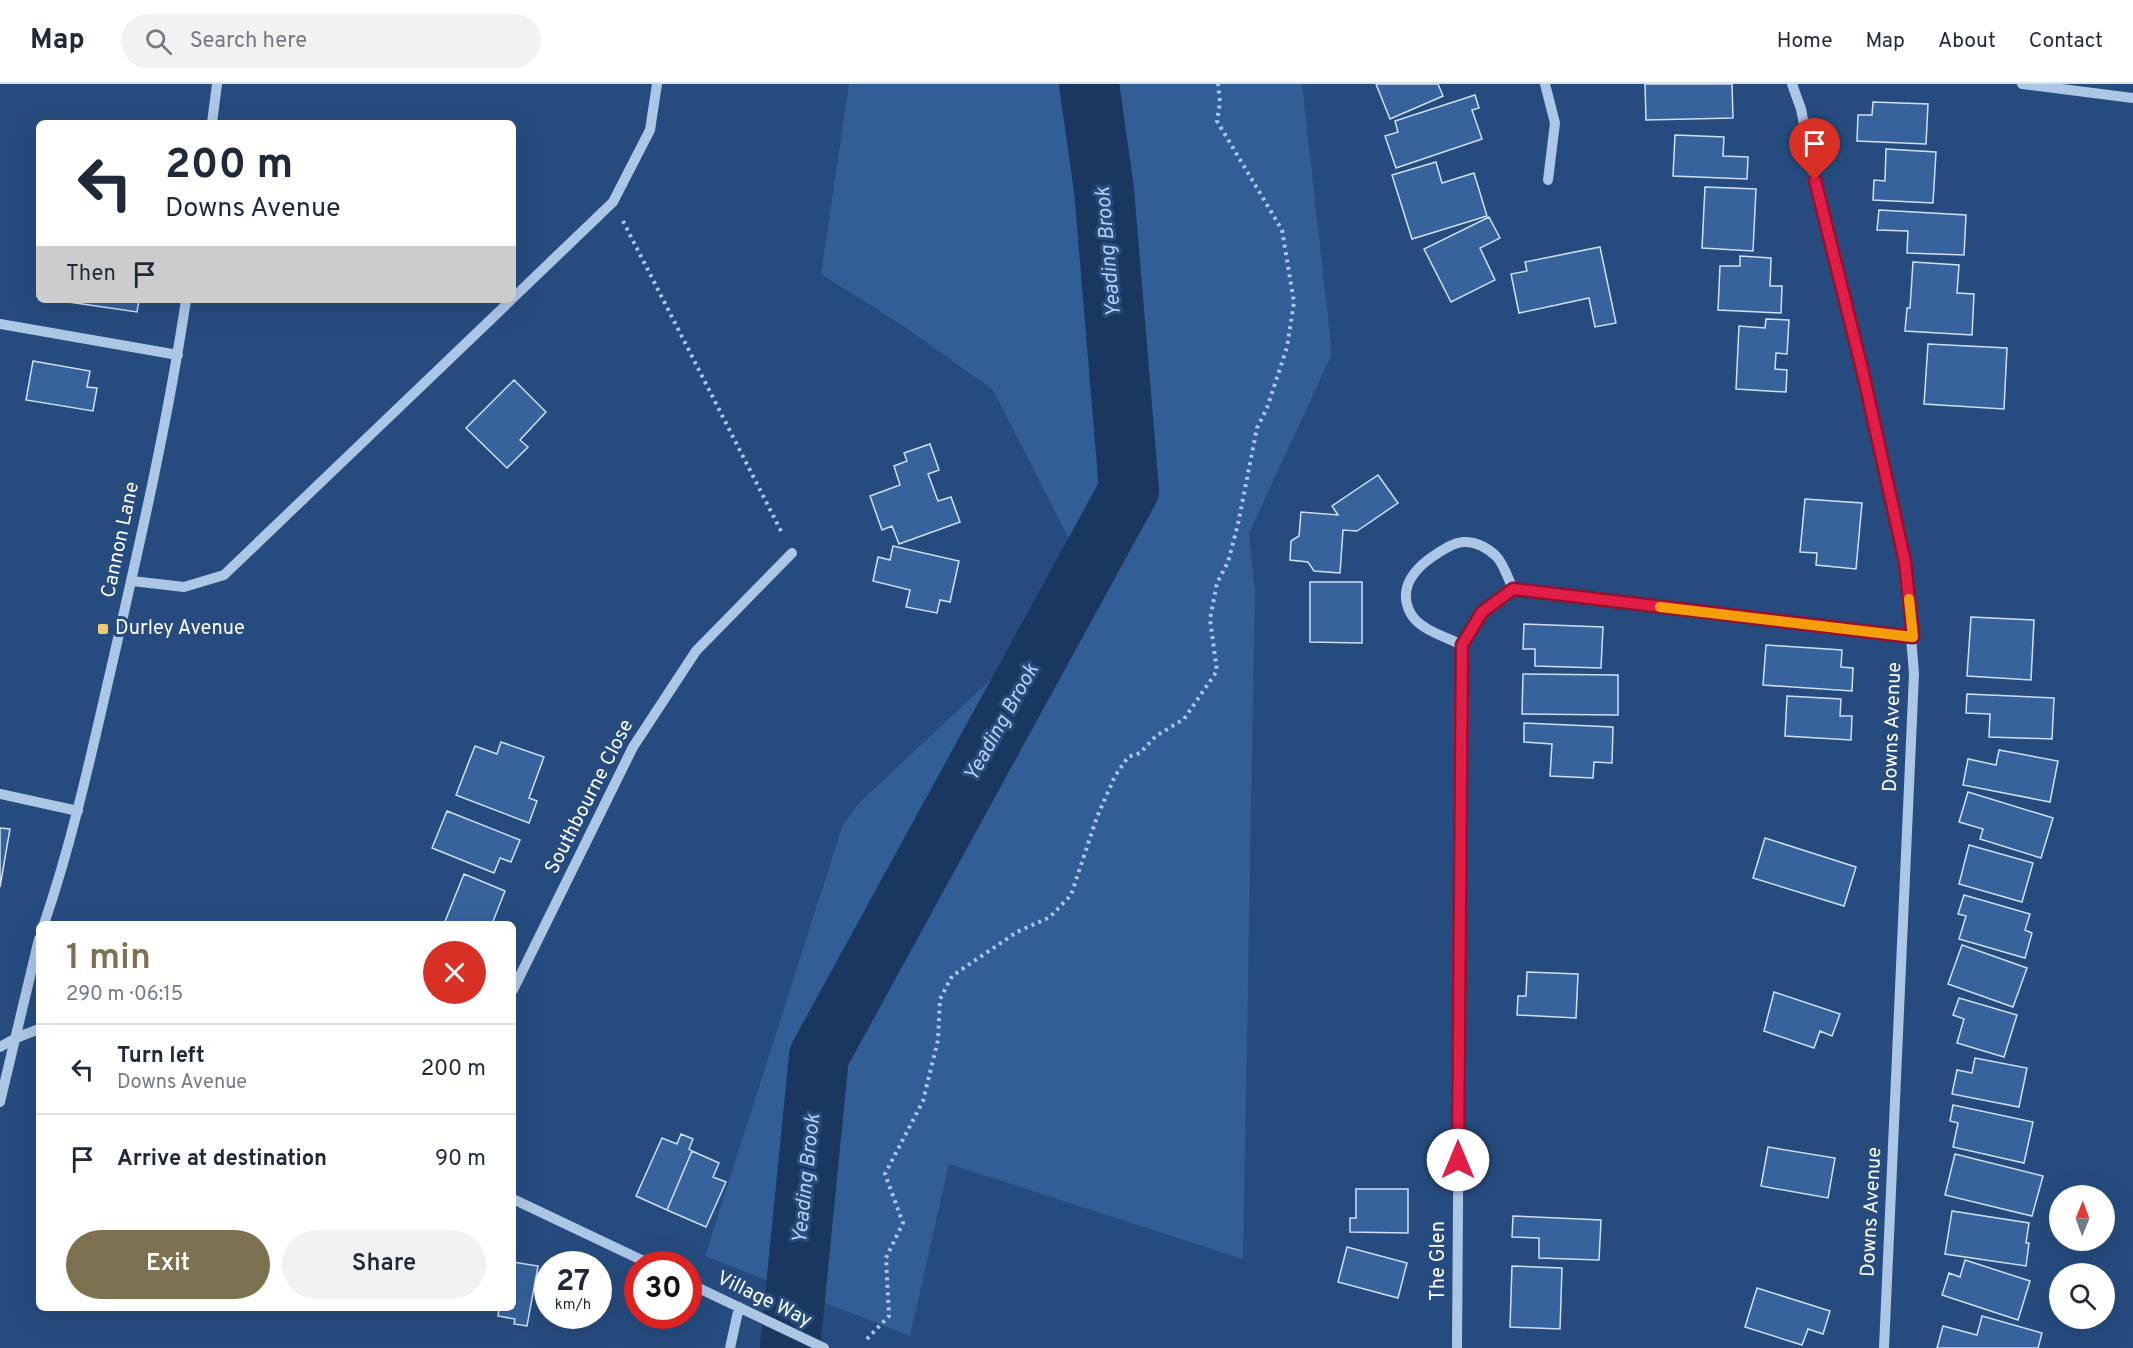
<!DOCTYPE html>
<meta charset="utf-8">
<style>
:root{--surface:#fff;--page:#f2f2f3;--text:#1f2937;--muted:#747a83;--line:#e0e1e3;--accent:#7c7251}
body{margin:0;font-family:Overpass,sans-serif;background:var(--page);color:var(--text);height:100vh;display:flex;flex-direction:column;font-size:22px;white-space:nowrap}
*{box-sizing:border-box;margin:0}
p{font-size:20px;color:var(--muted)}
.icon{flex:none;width:33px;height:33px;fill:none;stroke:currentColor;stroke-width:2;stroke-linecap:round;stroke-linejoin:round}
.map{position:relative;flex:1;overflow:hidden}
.sheet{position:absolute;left:36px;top:837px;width:480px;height:390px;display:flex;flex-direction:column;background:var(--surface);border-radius:9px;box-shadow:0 6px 24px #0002}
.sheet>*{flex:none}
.top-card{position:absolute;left:36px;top:36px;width:480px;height:183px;border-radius:9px;box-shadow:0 6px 24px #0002;background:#fff;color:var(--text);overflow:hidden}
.needle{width:39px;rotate:1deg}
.tools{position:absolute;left:2049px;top:1101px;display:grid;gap:12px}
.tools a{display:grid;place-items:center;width:66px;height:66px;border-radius:50%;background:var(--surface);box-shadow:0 6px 24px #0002;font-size:30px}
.speed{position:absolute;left:534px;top:1167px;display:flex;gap:12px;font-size:30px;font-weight:700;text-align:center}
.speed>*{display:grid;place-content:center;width:78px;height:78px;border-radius:50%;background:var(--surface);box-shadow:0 6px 24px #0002;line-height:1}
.speed small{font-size:15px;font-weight:400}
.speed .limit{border:9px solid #d22;background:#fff;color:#111}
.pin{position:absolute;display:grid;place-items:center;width:51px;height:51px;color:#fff;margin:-62px -26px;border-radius:50% 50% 50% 0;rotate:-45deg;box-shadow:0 0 6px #0007}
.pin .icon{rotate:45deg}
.me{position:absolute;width:66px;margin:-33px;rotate:0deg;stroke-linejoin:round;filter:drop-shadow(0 0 4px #0008)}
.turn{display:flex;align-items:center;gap:21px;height:126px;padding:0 30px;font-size:27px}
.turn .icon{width:78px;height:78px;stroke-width:2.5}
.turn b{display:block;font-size:42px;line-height:51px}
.then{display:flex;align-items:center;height:57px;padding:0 30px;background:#0003;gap:12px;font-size:22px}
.round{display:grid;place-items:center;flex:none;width:63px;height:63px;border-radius:32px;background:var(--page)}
.overview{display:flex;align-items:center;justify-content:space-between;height:102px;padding:0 30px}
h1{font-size:36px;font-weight:600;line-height:45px;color:var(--accent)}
.primary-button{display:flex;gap:12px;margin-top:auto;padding:12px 30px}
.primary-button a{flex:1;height:69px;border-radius:36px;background:var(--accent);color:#fff;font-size:24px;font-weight:600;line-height:69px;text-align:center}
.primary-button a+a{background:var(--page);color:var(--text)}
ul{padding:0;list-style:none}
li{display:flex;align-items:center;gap:18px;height:90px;padding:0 30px;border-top:2px solid var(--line)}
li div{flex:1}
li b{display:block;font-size:22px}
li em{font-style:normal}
header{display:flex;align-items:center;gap:36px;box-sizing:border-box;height:84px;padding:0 30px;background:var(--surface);border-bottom:2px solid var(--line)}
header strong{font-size:28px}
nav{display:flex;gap:33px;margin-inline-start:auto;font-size:21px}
.search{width:420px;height:54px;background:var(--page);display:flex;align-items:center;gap:15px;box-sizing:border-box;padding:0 21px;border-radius:33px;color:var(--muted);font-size:22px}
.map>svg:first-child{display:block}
.green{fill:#315e96}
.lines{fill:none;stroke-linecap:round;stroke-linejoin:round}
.river{stroke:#1a375f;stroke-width:60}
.building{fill:#36639b;stroke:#cfe0f5;stroke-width:1.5}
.path{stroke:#acc6e6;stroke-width:4;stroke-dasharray:3 4.5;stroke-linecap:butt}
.minor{stroke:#acc6e6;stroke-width:10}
.route-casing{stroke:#92132f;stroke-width:15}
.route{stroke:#e11d48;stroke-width:10}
.slow{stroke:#f59e0b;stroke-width:10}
.poi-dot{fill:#eecb71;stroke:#264c7f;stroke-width:2}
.labels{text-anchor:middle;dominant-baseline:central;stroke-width:6;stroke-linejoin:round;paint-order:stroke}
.street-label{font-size:20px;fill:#fff;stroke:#264c7f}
.poi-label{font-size:20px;fill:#fff;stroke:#264c7f;text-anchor:start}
.water-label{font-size:21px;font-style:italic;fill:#b8d0ed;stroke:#264c7f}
</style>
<header>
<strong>Map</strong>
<div class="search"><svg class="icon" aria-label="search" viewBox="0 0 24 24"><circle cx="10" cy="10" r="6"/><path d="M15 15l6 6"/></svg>Search here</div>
<nav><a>Home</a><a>Map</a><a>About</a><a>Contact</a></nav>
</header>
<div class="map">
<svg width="2133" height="1264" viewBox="0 0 2133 1264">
<rect width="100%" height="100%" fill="#264c7f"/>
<path class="green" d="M849 0H1302L1332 270 1249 449 1255 507 1243 1175 949 1080 910 1252 705 1172 842 743 858 720 1001 586 1071 459 993 306 905 243 821 190Z"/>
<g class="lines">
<path class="river" d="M790 1264 819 972 1129 406 1104 106 1089 0"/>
</g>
<path class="building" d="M1376 0H1438L1443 12 1390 35Z
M1645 0H1732L1733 34 1646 36Z
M1475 11 1479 24 1472 26 1482 55 1396 84 1385 52 1398 48 1395 37Z
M1873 18 1928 20 1926 60 1857 57 1858 31H1872Z
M1675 51 1724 53 1723 72 1748 73 1747 95 1673 92Z
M1886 65 1936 68 1933 119 1873 116 1874 96 1885 97Z
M1436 78 1442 99 1474 89 1487 132 1412 155 1392 91Z
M1705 103 1756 105 1753 167 1702 164Z
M1879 126 1966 131 1964 171 1907 169 1908 147 1877 146Z
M1489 133 1500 154 1480 164 1495 196 1451 218 1424 165Z
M1600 163 1616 239 1595 243 1589 214 1519 229 1511 190 1527 187 1525 178Z
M1740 172 1771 174 1770 202H1782L1781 229 1718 226 1720 182H1740Z
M1913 178 1959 181 1957 209 1974 210 1972 251 1905 247 1907 224H1910Z
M69 216H139L137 228 69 218Z
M1766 235 1789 236 1787 270 1776 269 1775 285 1787 286 1786 308 1736 305 1739 242 1765 244Z
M1928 260 2007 264 2004 325 1924 320Z
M33 277 90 287 87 303 97 304 93 327 26 316Z
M514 296 546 328 520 356 528 363 507 384 466 344Z
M930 360 939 386 928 390 938 417 951 413 960 438 899 460 892 442 882 446 870 412 900 401 894 382 907 377 904 369Z
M1378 391 1398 419 1357 447 1343 446 1340 489 1314 487 1308 478 1290 476 1291 457 1299 452 1301 428 1338 431 1332 422Z
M1805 415 1862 419 1856 485 1816 481 1817 469 1800 468Z
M893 462 959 477 950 518 940 516 937 529 906 523 910 506 873 497 878 473 890 476Z
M1310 498H1362V559L1310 558Z
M1971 533 2034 536 2031 596 1967 592Z
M1524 540 1603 543 1601 584 1535 582V565H1523Z
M1766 561 1842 566 1841 583 1853 584 1852 607 1763 601Z
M1523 590 1618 591V631L1522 630Z
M1967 610 2054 614 2052 655 1989 653 1990 630 1966 629Z
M1787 612 1841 615 1840 632H1852L1851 656 1785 652Z
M1524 639 1613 643 1612 679 1594 678 1593 694 1550 692 1552 660 1524 658Z
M501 658 544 673 529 714 537 717 529 739 456 711 475 662 497 670Z
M1999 666 2058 677 2050 718 1963 701 1968 675 1996 681Z
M1968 708 2053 734 2041 774 1980 755 1983 745 1959 738Z
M447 727 520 756 511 778 500 774 494 789 432 764Z
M0 744 10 745 0 803Z
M1765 754 1856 783 1844 822 1753 794Z
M1969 761 2033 779 2022 818 1959 800Z
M464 790 505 807 492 840H444Z
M1964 811 2030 830 2025 846 2032 849 2025 874 1959 855 1966 832 1958 830Z
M1962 861 2027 884 2013 923 1948 900Z
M1527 888 1578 890 1576 934 1517 931 1518 912H1526Z
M1774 908 1840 930 1832 952 1820 947 1814 964 1764 947Z
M1959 914 2017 931 2004 973 1957 959 1964 935 1953 931Z
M1975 974 2027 984 2019 1023 1952 1010 1957 986 1972 989Z
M1953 1021 2033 1038 2024 1079 1953 1063 1958 1039 1950 1037Z
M681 1050 693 1055 689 1065 692 1067 667 1126 636 1112 662 1054 677 1060Z
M1768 1063 1835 1074 1828 1114 1761 1102Z
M692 1067 719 1079 713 1093 726 1098 706 1143 667 1126Z
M1955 1070 2043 1092 2032 1132 1945 1111Z
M1356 1105H1408V1149L1350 1148V1134H1356Z
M1952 1127 2029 1139 2026 1159H2029L2026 1182 1945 1170Z
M1513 1132 1601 1136 1599 1176 1539 1174V1154L1512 1153Z
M1347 1163 1407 1179 1398 1214 1338 1198Z
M1965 1176 2030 1197 2018 1236 1942 1211 1949 1189 1960 1193Z
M513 1178 538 1182 527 1242 514 1240 515 1235 498 1232 499 1224H513Z
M1512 1182 1562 1184 1560 1245 1510 1243Z
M1757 1204 1830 1227 1823 1250 1808 1245 1802 1261 1745 1243Z
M1982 1232 2042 1249 2038 1264H1937L1943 1242 1977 1251Z"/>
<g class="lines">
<path class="path" d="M623 137 782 449
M867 1255 889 1232 886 1174 903 1139 885 1090 923 1017 938 956 940 915 952 892 1017 848 1050 833 1071 811 1097 733 1115 692 1128 673 1140 669 1156 652 1184 635 1217 587 1210 535 1217 499 1228 478 1238 440 1257 344 1267 324 1287 263 1294 218 1282 146 1217 37 1220 18 1218 0"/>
<path class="minor" d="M1545 0 1555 39 1548 96
M1792 0 1801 25 1815 96 1863 289 1905 478 1914 590 1884 1264
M2022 0 2133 14
M212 39 217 0
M513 214 613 118 650 46 657 0
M0 240 178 271
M132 497 184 503 224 491 511 216
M1462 561C1447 553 1420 546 1411 530 1396 503 1417 482 1438 469 1446 464 1453 459 1463 458 1475 457 1488 464 1496 472 1504 480 1508 495 1513 505
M0 710 78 727
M44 840C74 752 93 662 114 572 141 454 168 336 186 216
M513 906 633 663 696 567 792 469
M0 963 16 954 39 945
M0 1018 39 855
M513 1115 650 1180
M688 1199 824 1264
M730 1264 739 1223
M1457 1264 1462 561 1482 528 1513 505 1913 553"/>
</g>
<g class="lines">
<g class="route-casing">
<path id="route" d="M1458 1076 1462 561 1482 528 1513 505 1913 553 1905 478 1863 289 1815 96"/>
</g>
<use href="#route" class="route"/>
<path class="slow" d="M1660 523 1913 553 1909 515"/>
</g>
<rect class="poi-dot" x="97" y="539" width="12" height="12" rx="3"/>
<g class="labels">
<g class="street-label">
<text transform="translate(121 456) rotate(-78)">Cannon Lane</text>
<text transform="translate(1893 643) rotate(-88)">Downs Avenue</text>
<text transform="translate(590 713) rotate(-63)">Southbourne Close</text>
<text transform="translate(1872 1128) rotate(-87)">Downs Avenue</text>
<text transform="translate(1439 1177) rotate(-90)">The Glen</text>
<text transform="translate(764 1216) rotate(26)">Village Way</text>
</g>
<g class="poi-label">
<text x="115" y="545">Durley Avenue</text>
</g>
<g class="water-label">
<text transform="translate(1109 168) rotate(-95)">Yeading Brook</text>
<text transform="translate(1002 639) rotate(-61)">Yeading Brook</text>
<text transform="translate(807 1095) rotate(-84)">Yeading Brook</text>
</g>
</g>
</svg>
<div class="tools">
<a><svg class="needle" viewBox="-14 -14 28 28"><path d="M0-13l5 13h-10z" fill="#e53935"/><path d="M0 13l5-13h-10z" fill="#747a83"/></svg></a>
<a><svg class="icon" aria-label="search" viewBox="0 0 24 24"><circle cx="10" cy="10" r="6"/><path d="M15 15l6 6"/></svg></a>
</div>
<div class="speed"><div>27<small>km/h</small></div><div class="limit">30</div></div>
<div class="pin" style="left:1815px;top:96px;background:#d93025"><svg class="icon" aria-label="arrive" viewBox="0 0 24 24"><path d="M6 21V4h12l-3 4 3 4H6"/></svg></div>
<svg class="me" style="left:1458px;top:1076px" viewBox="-20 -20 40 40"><circle r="19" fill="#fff"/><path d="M0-13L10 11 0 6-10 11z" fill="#e11d48"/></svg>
<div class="top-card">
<div class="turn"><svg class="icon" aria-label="left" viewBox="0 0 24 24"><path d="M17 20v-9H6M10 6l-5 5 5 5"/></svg><div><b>200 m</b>Downs Avenue</div></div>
<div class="then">Then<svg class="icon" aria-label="arrive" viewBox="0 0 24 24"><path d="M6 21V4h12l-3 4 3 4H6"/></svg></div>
</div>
<section class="sheet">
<div class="overview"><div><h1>1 min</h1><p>290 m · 06:15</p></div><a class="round" style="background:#d93025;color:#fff"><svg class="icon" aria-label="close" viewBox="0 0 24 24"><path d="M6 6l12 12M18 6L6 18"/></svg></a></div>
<ul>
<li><svg class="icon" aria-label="left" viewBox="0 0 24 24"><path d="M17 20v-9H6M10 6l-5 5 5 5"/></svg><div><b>Turn left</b><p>Downs Avenue</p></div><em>200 m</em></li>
<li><svg class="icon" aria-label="arrive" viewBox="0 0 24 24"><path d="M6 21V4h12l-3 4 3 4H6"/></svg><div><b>Arrive at destination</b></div><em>90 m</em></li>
</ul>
<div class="primary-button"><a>Exit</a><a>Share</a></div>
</section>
</div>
